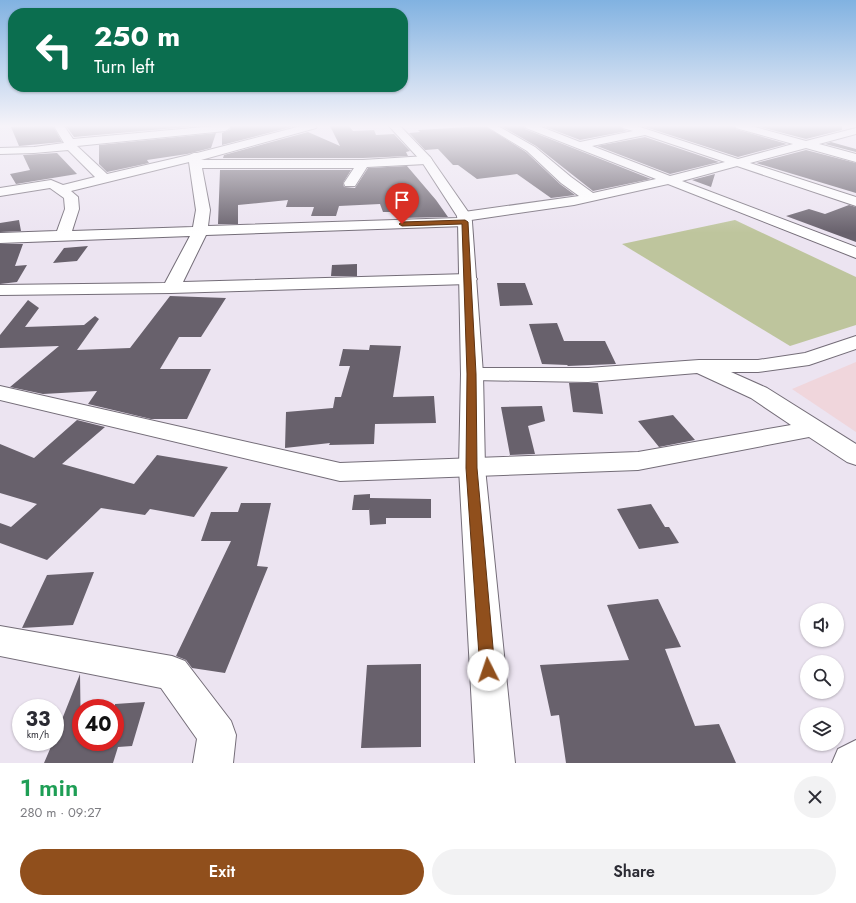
<!DOCTYPE html>
<meta charset="utf-8">
<style>
:root{--surface:#fff;--page:#f2f2f3;--text:#2b2b33;--muted:#7c7c81;--accent:#904f1c}
body{margin:0;font-family:Jost,sans-serif;background:var(--page);color:var(--text);height:100vh;display:flex;flex-direction:column;font-size:15px;white-space:nowrap}
*{box-sizing:border-box;margin:0}
p{font-size:13px;color:var(--muted)}
.icon{flex:none;width:22px;height:22px;fill:none;stroke:currentColor;stroke-width:2;stroke-linecap:round;stroke-linejoin:round}
.map{position:relative;height:763px;overflow:hidden}
.panel{display:flex;flex-direction:column;background:var(--surface);flex:1}
.panel>*{flex:none}
.hud{position:absolute;left:8px;top:8px;width:400px;height:84px;border-radius:16px;box-shadow:0 1px 3px #0004;background:#0b6e4f;color:#fff;overflow:hidden}
.controls{position:absolute;left:800px;top:603px;display:grid;gap:8px}
.controls a{display:grid;place-items:center;width:44px;height:44px;border-radius:50%;background:var(--surface);box-shadow:0 1px 3px #0004;font-size:20px}
.speed{position:absolute;left:12px;top:699px;display:flex;gap:8px;font-size:20px;font-weight:700;text-align:center}
.speed>*{display:grid;place-content:center;width:52px;height:52px;border-radius:50%;background:var(--surface);box-shadow:0 1px 3px #0004;line-height:1}
.speed small{font-size:10px;font-weight:400}
.speed .limit{border:6px solid #d22;background:#fff;color:#111}
.pin{position:absolute;display:grid;place-items:center;width:34px;height:34px;color:#fff;margin:-41px -17px;border-radius:50% 50% 50% 0;rotate:-45deg;box-shadow:0 0 4px #0007}
.pin .icon{rotate:45deg}
.me{position:absolute;width:44px;margin:-22px;rotate:356deg;stroke-linejoin:round;filter:drop-shadow(0 0 3px #0008)}
.turn{display:flex;align-items:center;gap:14px;height:84px;padding:0 20px;font-size:18px}
.turn .icon{width:52px;height:52px;stroke-width:2.5}
.turn b{display:block;font-size:28px;line-height:34px}
.round{display:grid;place-items:center;flex:none;width:42px;height:42px;border-radius:21px;background:var(--page)}
.headline{display:flex;align-items:center;justify-content:space-between;height:68px;padding:0 20px}
h1{font-size:24px;font-weight:600;line-height:30px;color:#1e9e55}
.action{display:flex;gap:8px;margin-top:auto;padding:8px 20px}
.action a{flex:1;height:46px;border-radius:24px;background:var(--accent);color:#fff;font-size:16px;font-weight:600;line-height:46px;text-align:center}
.action a+a{background:var(--page);color:var(--text)}
.map>svg:first-child{display:block}
.education{fill:#f0d6dc}
.green{fill:#bec59d}
.building{fill:#68616c}
.lines{fill:none;stroke-linecap:round;stroke-linejoin:round}
.street-casing{stroke:#746d78;stroke-width:2}
.secondary-casing{stroke:#746d78;stroke-width:2}
.street{fill:#fff;fill-rule:evenodd}
.secondary{fill:#fff;fill-rule:evenodd}
.route{fill:#904f1c;stroke:#5e3312}
</style>
<div class="map">
<svg width="856" height="763" viewBox="0 0 856 763">
<rect width="100%" height="100%" fill="#ece4f1"/>
<path class="education" d="M856 362V432L792 389Z"/>
<path class="green" d="M735 220 856 277V325L790 346 622 244Z"/>
<path class="building" d="M34 126H53L62 142 19 146 11 127Z
M66 126H199L74 137Z
M231 126H295L222 145V133L231 129Z
M330 126H349L353 131 374 130 376 135 394 134 410 151 406 152 408 156 363 158H223L224 155 308 132 340 146Z
M485 126 526 152 560 184 575 195 551 198 517 174 477 179 458 165H453L438 149 425 150 409 133 420 132 418 130Z
M501 126H524L525 129 651 179 593 191 536 146Z
M543 126H621L623 129 627 131 580 140Z
M642 126H734L736 129 787 144 738 157Z
M756 126H842V130L806 139Z
M216 133 211 148 187 154 147 160 149 163 107 172 99 164V145Z
M645 137 719 162 670 174 597 146Z
M831 142 856 149V152L825 144Z
M806 150 856 163V193L756 163Z
M57 153 77 174 16 184 10 174 30 170 23 155Z
M407 166 436 200 448 217 397 218 395 212H383L380 204 339 206 336 216H311L314 207H286L288 200 238 205V224H218L220 170H351L343 183 344 187 355 188 368 168Z
M715 174 711 187 692 180Z
M849 205 856 207V242L786 216 809 209 825 214Z
M19 220 21 231 0 232V223Z
M0 244H23L15 266 27 265 17 282 0 284Z
M88 246 77 261 53 263 64 248Z
M357 264V276H331L332 265Z
M497 283H525L533 305 500 306Z
M170 296 226 298 201 337H179L160 369H211L187 419H151L88 404 97 391 43 394 10 387 59 346 0 348V335L28 300 39 308 25 327 84 325 95 316 99 319 77 350 130 348Z
M557 323 564 341H605L616 364 568 366 567 365 542 364 529 324Z
M370 345 401 346 393 397 434 396 436 423 375 424 374 444 329 445 330 443 285 448 286 412 333 408 335 397H341L350 366H339L343 349 369 350Z
M569 383H598L603 414 573 412Z
M542 406 545 421 528 426 535 454 510 455 501 407Z
M673 415 695 440 659 447 638 421Z
M77 420 105 427 62 464 134 484 157 455 228 467 194 517 150 509 145 515 101 508 47 560 0 543V523L11 527 37 504 0 493V444L34 458Z
M370 494V498L431 499V518H386V524L370 525 369 508V510H352L354 495Z
M241 503H271L257 566 268 567 225 673 192 668 186 660 176 656 231 541H201L211 512H238Z
M651 504 665 527H669L679 543 639 549 617 509Z
M94 572 73 625 22 628 47 575Z
M658 599 681 647 665 649 695 726 719 724 736 763H566L559 715 551 716 540 665 629 660 607 605Z
M421 664V747L361 748 367 665Z
M80 674 81 742H115V704L145 702 132 746 118 747 113 763H44L53 742H55V737Z"/>
<g class="lines">
<g class="street-casing">
<path id="street" d="M54 126H64L73 139 214 126H229L230 128 225 131 77 146 107 174 189 155 194 153H197L301 126H317L316 128 201 160H363L426 156 430 157 432 160 430 163 426 164 367 167 355 186H345L344 183 354 168H202L210 210 208 226 458 218 457 216 459 213 464 212 579 196 561 183 527 151 486 126H498L535 147 571 177 593 193 656 179 526 128 525 126H539L580 142 633 131 623 128 622 126H637L738 159 793 144 736 128 735 126H751L806 141 856 128V134L819 144 856 154V162L806 148 750 163 856 197V206L737 166 682 181 856 247V258L668 184 574 205 471 220 472 222 470 225 465 226 206 235 183 282 468 274 474 275 477 279 474 283 468 284 171 293 0 295V285L165 283 190 236 0 243V233L57 231 65 209 64 198 50 188 0 196V188L51 180 63 185 95 177 68 150 34 153 0 154V148L34 147 64 143ZM645 135 725 162 670 176 592 146ZM189 162 196 210 193 227 72 231 79 209 78 197 71 191Z
M856 336V349L809 365 758 372H731L767 388 856 444V465L847 462 809 437 638 470 340 481 0 400V386L340 463 638 452 791 425 751 398 697 373 588 382 472 380 464 379 461 374 464 369 472 368H588L699 360H758L805 353Z
M0 626 172 656 185 661 231 721 236 735 233 763H193L197 739 161 688 0 656Z
M856 740V763H832L838 749Z"/>
</g>
<g class="secondary-casing">
<path id="secondary" d="M389 126H400L430 157 471 216 472 222 483 374 485 468 515 763H475L459 468 461 374 458 222 457 216 422 162Z"/>
</g>
<use href="#street" class="street"/>
<use href="#secondary" class="secondary"/>
</g>
<linearGradient id="sky" x2="0" y2="1"><stop stop-color="#81b2e1"/><stop offset="0.54" stop-color="#f6f3f9"/><stop offset="1" stop-color="#f6f3f9" stop-opacity="0"/></linearGradient>
<rect width="856" height="233" fill="url(#sky)"/>
<path class="route" d="M465 220 468 222 476 374 477 468 495 670 493 675 488 677 482 675 480 670 466 468 467 374 462 224 402 226 399 224 402 222Z"/>
</svg>
<div class="controls">
<a><svg class="icon" aria-label="sound" viewBox="0 0 24 24"><path d="M4 9h4l5-4v14l-5-4H4zM17 9q2 3 0 6"/></svg></a>
<a><svg class="icon" aria-label="search" viewBox="0 0 24 24"><circle cx="10" cy="10" r="6"/><path d="M15 15l6 6"/></svg></a>
<a><svg class="icon" aria-label="layers" viewBox="0 0 24 24"><path d="M12 4l9 5-9 5-9-5zM3 14l9 5 9-5"/></svg></a>
</div>
<div class="speed"><div>33<small>km/h</small></div><div class="limit">40</div></div>
<div class="pin" style="left:402px;top:224px;background:#d93025"><svg class="icon" aria-label="arrive" viewBox="0 0 24 24"><path d="M6 21V4h12l-3 4 3 4H6"/></svg></div>
<svg class="me" style="left:488px;top:670px" viewBox="-20 -20 40 40"><circle r="19" fill="#fff"/><path d="M0-13L10 11 0 6-10 11z" fill="#904f1c"/></svg>
<div class="hud">
<div class="turn"><svg class="icon" aria-label="left" viewBox="0 0 24 24"><path d="M17 20v-9H6M10 6l-5 5 5 5"/></svg><div><b>250 m</b>Turn left</div></div>
</div>
</div>
<section class="panel">
<div class="headline"><div><h1>1 min</h1><p>280 m · 09:27</p></div><a class="round"><svg class="icon" aria-label="close" viewBox="0 0 24 24"><path d="M6 6l12 12M18 6L6 18"/></svg></a></div>
<div class="action"><a>Exit</a><a>Share</a></div>
</section>
